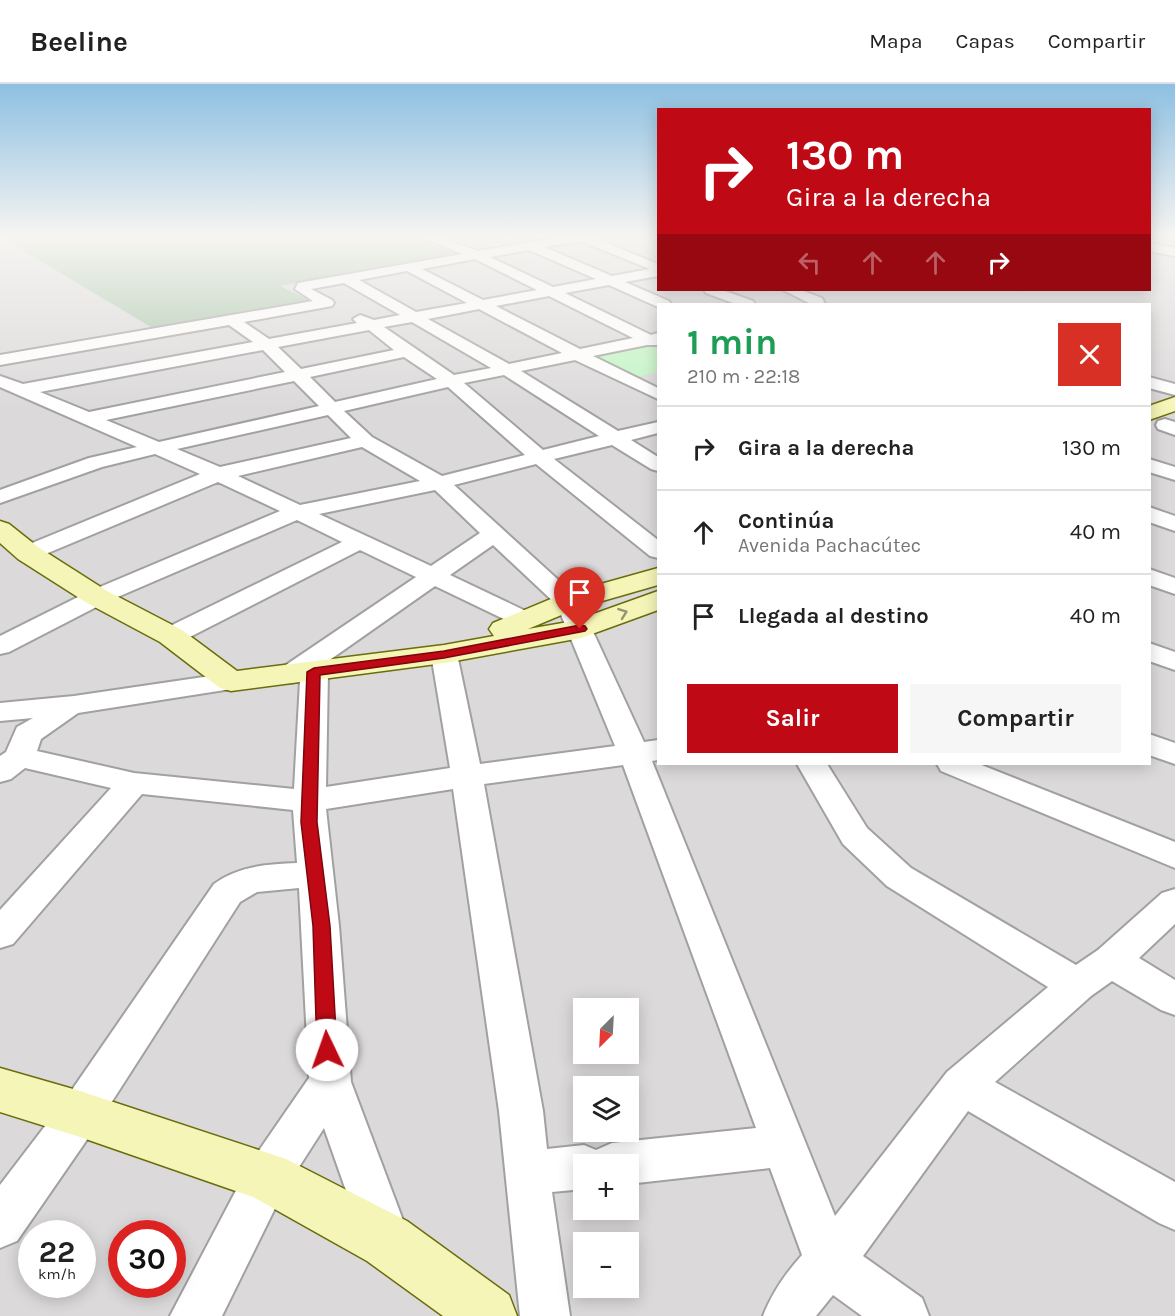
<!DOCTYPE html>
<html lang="es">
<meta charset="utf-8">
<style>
:root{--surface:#fff;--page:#f6f6f6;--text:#222;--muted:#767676;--line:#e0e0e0;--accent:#bf0a15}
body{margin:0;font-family:Karla,sans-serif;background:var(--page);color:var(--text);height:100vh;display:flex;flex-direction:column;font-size:22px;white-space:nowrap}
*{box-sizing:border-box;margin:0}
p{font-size:20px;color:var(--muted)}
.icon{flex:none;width:33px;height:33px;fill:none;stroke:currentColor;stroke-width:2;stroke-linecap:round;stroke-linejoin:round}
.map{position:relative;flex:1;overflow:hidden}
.side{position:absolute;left:657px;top:219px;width:494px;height:462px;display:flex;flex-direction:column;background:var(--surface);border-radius:0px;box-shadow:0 3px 15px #0003}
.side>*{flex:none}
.banner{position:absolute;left:657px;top:24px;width:494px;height:183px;border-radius:0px;box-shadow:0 3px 15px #0003;background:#bf0a15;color:#fff;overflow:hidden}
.needle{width:39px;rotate:204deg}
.fabs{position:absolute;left:573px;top:914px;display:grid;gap:12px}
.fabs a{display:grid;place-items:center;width:66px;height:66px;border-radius:0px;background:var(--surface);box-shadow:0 3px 15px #0003;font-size:30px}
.speed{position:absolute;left:18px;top:1136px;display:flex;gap:12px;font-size:30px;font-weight:700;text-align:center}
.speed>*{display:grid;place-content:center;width:78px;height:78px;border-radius:50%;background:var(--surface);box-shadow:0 3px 15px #0003;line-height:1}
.speed small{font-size:15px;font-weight:400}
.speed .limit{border:9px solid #d22;background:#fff;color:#111}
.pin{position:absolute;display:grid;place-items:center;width:51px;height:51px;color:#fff;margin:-62px -26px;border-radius:50% 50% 50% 0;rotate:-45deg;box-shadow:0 0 6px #0007}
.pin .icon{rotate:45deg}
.me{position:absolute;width:66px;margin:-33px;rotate:357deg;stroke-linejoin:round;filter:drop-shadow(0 0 4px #0008)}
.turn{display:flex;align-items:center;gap:21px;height:126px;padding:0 30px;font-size:27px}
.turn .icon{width:78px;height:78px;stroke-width:2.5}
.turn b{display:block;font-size:42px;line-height:51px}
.lanes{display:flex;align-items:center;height:57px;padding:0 30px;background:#0003;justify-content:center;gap:30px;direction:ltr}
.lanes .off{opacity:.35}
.round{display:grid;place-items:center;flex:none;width:63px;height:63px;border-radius:0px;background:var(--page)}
.head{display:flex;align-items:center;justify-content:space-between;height:102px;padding:0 30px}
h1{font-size:36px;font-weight:700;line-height:45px;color:#1e9e55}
.button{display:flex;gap:12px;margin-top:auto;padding:12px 30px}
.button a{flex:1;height:69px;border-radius:0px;background:var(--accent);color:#fff;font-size:24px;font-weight:700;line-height:69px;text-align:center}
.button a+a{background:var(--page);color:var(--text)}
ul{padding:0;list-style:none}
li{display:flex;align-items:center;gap:18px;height:84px;padding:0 30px;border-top:2px solid var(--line)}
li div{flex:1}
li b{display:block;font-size:22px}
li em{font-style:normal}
header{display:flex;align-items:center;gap:36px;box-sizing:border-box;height:84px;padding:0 30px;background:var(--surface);border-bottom:2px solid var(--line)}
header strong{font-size:28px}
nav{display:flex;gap:33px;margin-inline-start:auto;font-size:21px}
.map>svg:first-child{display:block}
.residential{fill:#dbd9da;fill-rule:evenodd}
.cemetery{fill:#a5c5a8}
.park{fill:#c1f6c2}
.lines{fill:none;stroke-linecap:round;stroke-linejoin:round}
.street-casing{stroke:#a1a1a1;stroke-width:4}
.secondary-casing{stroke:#696d0a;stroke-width:3}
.street{fill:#fff;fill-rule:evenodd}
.secondary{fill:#f6f5b8;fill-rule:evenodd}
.oneway{stroke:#949472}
.route{fill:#bf0a15;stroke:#7c060e;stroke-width:1.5}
</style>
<header>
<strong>Beeline</strong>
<nav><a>Mapa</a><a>Capas</a><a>Compartir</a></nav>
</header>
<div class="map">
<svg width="1175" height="1232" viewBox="0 0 1175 1232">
<rect width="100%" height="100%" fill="#ede9e3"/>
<path class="residential" d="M27 153H658V206H1149V153H1175V1232H0V162ZM658 220H1149V680H658ZM584 924H628V969H584ZM584 1002H628V1047H584ZM584 1080H628V1125H584ZM32 1149H82V1200H32ZM122 1149H172V1200H122ZM584 1158H628V1203H584Z"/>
<path class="cemetery" d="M0 153H407L456 169 280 202 313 218 156 246Z"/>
<path class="park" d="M643 259 658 266V288L633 294 589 271Z"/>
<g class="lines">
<g class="street-casing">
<path id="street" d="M421 153H438L478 167 563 153H592L658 180V192L625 198 669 217 671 220H658V223L609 201 565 209 651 251 658 249V261H647L593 272 658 304V315L575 276 521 287 618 347 658 338V349L631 356 658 373V387L651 385 612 361 554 375 658 456V474L650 472 536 380 454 401 577 513 644 658 658 656V676L652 677 835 1132 947 988 1048 903 887 802 843 760 797 680H827L867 744 911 784 1076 881 1098 866 1162 809 1175 805V840L1139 874 1175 896V931L1161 926 1112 897 1091 912 995 998 1175 1098V1146L1159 1139 968 1027 863 1172 922 1214 929 1232H862L833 1211 816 1232H763C772 1209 785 1190 802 1171L770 1084 628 1100V1080H584V1105L552 1108 570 1232H520L499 1027 453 705 326 725 339 842 351 998 410 1155 403 1172 386 1179 369 1172 324 1044 283 1108 222 1232H170L251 1078 309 994 299 804 257 808 240 818 95 1044 17 1157 0 1164V1101L65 1016 214 800C238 782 268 780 297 779L293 726 142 710 13 860 0 864V826L111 704 25 684 11 695 0 698V672L6 668 17 643 33 634 0 637V619L74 612 231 589 241 591 245 597 241 603 231 605 78 629 41 655 37 667 134 689 294 705 300 597 290 599 280 597 276 591 280 585 416 493 360 466 180 558 171 560 162 558 158 552 162 546 342 458 297 436 106 518 9 568 0 570V552L88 508 280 427 218 398 36 474 28 476 20 474 16 469 20 464 200 390 155 370 102 383 0 419V406L89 374 137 363 0 303V292L23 300 253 258 229 241 0 281V271L313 217 295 205 298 199 462 170ZM581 157 650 185 612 192 544 163ZM529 166 596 195 553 203 490 173ZM475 175 537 206 483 216 422 185ZM407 187 467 219 416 228 359 196ZM344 199 400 231 374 236 360 231 353 235 357 239 269 255 244 238 332 222 334 219 332 216 311 205ZM549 212 633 254 580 265 496 222ZM479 225 562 269 509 280 428 235ZM412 238 491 284 454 291 384 243ZM369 246 394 266 301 285 278 263ZM263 266 285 288 89 328 40 308ZM404 273 437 295 335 318 310 293ZM504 291 599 352 543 366 464 299ZM294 297 319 322 159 358 106 336ZM448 303 525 371 442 392 372 353 344 327ZM328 331 351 354 220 383 177 365ZM362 363 420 397 300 421 238 392ZM435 406 480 449 431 482 319 430ZM493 461 557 521 615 662 480 680 457 570 453 564 444 562 435 564 431 570 450 684 326 703 328 588 321 582 435 502 516 541 525 544 534 541 538 536 534 531 450 491ZM623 681 756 1044 612 1059 596 1066 584 1061 547 1065 543 1027 484 700Z
M647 153H658V158Z
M1149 159 1175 164V172L1149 167Z
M704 206H722L753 217 755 220H736L706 209Z
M783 206H801L822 214 825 220H811Z
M1149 293 1175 300V311L1149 304Z
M1165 335 1175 338V351L1158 345 1156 341 1158 337Z
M1149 375 1175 383V396L1149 388Z
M1149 423 1175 432V447L1149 438Z
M1149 485 1175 494V510L1149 501Z
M1149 559 1175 568V586L1149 577Z
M1149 650 1175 659V680L1149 671Z
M937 680H979L1175 758V784L941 687Z"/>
</g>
<g class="secondary-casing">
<path id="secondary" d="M1175 313V327L1149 336V322Z
M0 437 9 440 38 463 107 507 182 546 237 587 444 561 494 552 489 545 493 539 558 512 658 484V501L578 524 528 545 574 537 658 507V526L581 554 444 579 231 607 220 604 160 558 87 519 18 475 0 459Z
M0 984 80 1007 286 1075 407 1137 509 1211 517 1232H443L367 1177 253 1113 80 1053 0 1028Z"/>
</g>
<use href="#street" class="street"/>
<use href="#secondary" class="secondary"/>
</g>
<defs><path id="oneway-chevron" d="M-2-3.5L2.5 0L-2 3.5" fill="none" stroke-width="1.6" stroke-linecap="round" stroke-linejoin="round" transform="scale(1.5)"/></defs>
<use class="oneway" href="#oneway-chevron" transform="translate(623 529) rotate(-20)"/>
<linearGradient id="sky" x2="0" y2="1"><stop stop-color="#8dc0e2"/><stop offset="0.47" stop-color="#f7f5f2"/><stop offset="1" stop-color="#f7f5f2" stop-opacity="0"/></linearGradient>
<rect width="1175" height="325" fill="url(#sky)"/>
<path class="route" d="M580 541 585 542 587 545 585 547 444 574 320 591 317 738 330 842 337 966 334 972 327 975 320 972 317 966 313 842 301 738 307 588 314 584 444 567Z"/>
</svg>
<div class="fabs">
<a><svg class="needle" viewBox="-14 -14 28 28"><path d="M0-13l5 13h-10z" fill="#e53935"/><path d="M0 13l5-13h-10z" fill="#767676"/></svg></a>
<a><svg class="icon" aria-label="layers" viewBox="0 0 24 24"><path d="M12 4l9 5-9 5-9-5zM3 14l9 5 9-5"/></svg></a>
<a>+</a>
<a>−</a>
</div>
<div class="speed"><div>22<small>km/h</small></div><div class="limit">30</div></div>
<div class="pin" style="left:580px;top:545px;background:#d93025"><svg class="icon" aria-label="arrive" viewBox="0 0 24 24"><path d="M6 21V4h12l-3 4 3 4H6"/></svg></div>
<svg class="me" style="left:327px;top:966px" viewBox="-20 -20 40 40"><circle r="19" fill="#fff"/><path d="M0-13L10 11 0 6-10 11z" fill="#bf0a15"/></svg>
<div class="banner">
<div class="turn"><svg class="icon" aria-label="right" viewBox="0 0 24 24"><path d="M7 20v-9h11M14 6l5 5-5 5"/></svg><div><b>130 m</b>Gira a la derecha</div></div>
<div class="lanes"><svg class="icon off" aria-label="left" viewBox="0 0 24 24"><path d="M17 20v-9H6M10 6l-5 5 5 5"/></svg><svg class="icon off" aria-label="ahead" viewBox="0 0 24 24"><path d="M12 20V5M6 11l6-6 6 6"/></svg><svg class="icon off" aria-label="ahead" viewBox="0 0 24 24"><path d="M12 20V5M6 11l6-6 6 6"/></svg><svg class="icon" aria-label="right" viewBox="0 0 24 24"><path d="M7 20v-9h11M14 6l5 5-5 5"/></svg></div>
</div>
<section class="side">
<div class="head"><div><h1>1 min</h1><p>210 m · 22:18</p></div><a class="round" style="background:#d93025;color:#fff"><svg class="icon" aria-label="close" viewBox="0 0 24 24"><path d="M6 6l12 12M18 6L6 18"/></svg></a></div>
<ul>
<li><svg class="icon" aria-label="right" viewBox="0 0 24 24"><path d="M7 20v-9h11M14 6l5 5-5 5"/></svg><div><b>Gira a la derecha</b></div><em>130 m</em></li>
<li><svg class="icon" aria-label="ahead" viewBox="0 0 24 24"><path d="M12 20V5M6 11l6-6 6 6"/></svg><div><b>Continúa</b><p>Avenida Pachacútec</p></div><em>40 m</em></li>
<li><svg class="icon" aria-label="arrive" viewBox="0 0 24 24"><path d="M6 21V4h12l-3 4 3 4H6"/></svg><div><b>Llegada al destino</b></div><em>40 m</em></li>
</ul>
<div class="button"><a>Salir</a><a>Compartir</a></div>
</section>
</div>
